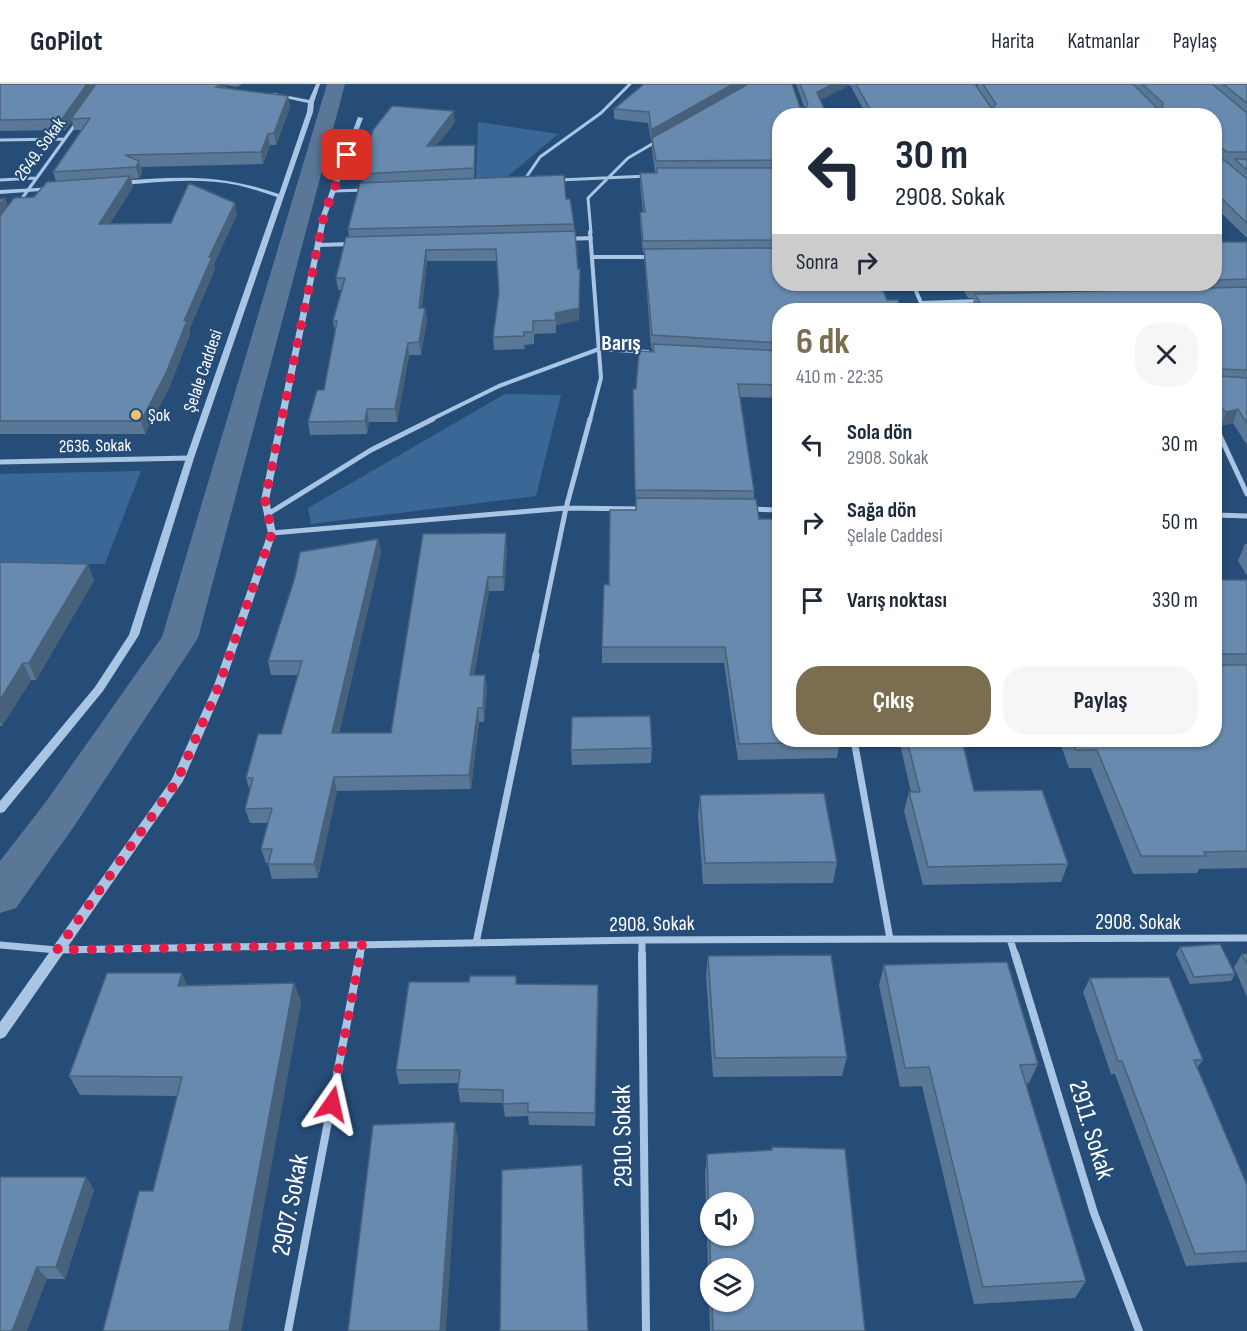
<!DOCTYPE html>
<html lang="tr">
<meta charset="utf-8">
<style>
:root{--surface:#fff;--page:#f6f6f7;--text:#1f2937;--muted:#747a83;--line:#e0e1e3;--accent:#7b6e50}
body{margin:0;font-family:"Sofia Sans Condensed",sans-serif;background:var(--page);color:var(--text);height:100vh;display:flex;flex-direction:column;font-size:22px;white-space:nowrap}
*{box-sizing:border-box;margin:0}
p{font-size:20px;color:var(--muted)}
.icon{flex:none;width:33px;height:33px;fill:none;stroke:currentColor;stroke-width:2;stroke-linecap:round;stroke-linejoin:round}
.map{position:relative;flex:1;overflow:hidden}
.side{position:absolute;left:772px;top:219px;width:450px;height:444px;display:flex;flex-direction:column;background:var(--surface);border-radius:24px;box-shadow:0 2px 4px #0004}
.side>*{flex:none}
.top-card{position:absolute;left:772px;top:24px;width:450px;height:183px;border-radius:24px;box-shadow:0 2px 4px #0004;background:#fff;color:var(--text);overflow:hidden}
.controls{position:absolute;left:700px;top:1108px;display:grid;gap:12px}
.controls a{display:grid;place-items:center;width:54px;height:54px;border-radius:50%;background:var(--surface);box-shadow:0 2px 4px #0004;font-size:30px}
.pin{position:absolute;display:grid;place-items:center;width:51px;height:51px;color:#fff;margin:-26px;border-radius:12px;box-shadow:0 3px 9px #0006}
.me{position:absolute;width:66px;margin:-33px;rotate:11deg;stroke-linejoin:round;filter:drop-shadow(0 0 4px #0008)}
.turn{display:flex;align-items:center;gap:21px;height:126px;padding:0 24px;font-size:27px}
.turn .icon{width:78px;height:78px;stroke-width:2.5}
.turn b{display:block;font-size:42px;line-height:51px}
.then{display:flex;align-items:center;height:57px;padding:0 24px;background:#0003;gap:12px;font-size:22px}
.round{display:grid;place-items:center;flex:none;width:63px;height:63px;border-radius:24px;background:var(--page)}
.summary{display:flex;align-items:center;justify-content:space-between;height:102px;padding:0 24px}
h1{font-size:36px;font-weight:700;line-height:45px;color:var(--accent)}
.button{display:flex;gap:12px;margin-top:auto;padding:12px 24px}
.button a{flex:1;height:69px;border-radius:24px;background:var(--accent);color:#fff;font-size:24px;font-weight:700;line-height:69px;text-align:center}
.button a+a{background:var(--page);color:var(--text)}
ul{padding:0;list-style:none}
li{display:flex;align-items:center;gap:18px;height:78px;padding:0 24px}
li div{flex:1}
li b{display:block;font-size:22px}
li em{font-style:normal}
header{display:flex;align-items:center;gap:36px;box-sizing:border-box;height:84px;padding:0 30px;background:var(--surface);border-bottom:2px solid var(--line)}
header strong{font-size:28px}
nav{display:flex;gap:33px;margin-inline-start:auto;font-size:21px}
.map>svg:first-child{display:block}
.green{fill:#3a6795}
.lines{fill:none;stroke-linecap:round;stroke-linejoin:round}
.canal{fill:#5a7797;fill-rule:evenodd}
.minor-far4{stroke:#a8c5e3;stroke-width:3}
.minor-far3{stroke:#a8c5e3;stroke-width:4}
.minor-far2{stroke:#a8c5e3;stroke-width:5}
.minor-far1{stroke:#a8c5e3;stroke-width:7}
.minor{stroke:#a8c5e3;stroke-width:8}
.tertiary{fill:#a8c5e3;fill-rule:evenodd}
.wall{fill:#597796;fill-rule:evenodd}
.shaded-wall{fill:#48617a}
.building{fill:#678aae;stroke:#48617a;stroke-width:1.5;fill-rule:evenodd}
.route{stroke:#e11d48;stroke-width:10;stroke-dasharray:0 18}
.poi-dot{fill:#ebc26e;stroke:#264d78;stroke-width:2}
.labels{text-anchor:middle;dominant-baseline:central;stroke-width:4.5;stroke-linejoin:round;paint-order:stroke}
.far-street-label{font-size:18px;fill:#fff;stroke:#264d78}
.far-poi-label{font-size:18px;fill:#fff;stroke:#264d78;text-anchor:start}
.street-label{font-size:21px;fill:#fff;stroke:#264d78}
.far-district-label{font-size:22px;font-weight:bold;fill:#fff;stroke:#264d78}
.near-street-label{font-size:26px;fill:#fff;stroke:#264d78}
</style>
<header>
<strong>GoPilot</strong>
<nav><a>Harita</a><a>Katmanlar</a><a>Paylaş</a></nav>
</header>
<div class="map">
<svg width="1247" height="1247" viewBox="0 0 1247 1247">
<rect width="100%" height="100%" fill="#264d78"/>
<path class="green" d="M478 38 558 50 505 95 476 97Z
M505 310 561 311 536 412 311 440 308 424Z
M141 387 105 480 0 481V390Z"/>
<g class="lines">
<path class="canal" d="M327 0H345L198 554 75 741 16 824 0 829V777L45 719 162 553Z"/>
<path class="minor-far4" d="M0 56 65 55
M0 96 36 94
M559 96 648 92
M523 98 540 73 601 29 630 0
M334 107 366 106
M18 120 77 38
M591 149 588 114 628 74 659 56"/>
<path class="minor-far3" d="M567 155 591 154
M320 161 350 160
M592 173H650
M913 200 924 226
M921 219 979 217
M430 336 499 302 599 265 648 268
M590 336 601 294 590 148"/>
<path class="minor-far2" d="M1215 341 1247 410
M0 378 190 374
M751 425 780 426
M268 430 371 366 433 335
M1215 431 1247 432
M272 449 566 424 641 425
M535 573 566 424 590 335"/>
<path class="minor-far1" d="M854 656 890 855
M1010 855 1015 871
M642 856V871
M476 859 536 571
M0 861 57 866 642 856 1247 854
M360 871 362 861"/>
<path class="minor" d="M642 870 646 1247
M1015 870 1094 1129 1139 1247
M288 1247 360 870"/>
<path class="tertiary" d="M316 0H320L314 18 313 28 194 374 139 551 103 607 4 728 0 729V717L95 603 129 551 186 374 277 113C264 109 251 104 237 101 198 93 159 98 120 101L117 99 120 97C178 92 222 90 279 110L307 28 308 19 271 11 274 9 309 16Z
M358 33 363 34 327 131 269 416 276 449 223 604 183 697 5 953 0 955V938L172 695 213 604 268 449 261 416 321 131Z
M56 103V105L54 106 0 110V106Z"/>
</g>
<path class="wall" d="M0 0H242L237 3 225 1V4L288 12 290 23 276 61H270L263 80 141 83 142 89 139 94 131 95 133 103 110 139H171L237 130 214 180 215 185 189 246 190 250 170 302 145 350H0V115L5 114 8 123 34 113 56 97 53 88 82 46H74L72 37 65 46 0 47Z
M796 0H975L977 4 978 0H1247V154L1215 123V32H867L850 1 820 16 827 32H780V314L740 313 754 407V415L780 656 840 658 837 674 738 676 724 579H602V563L609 501 636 426 633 318 636 305 652 268V264H651L644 169H643L640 139V128H643L640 100V89H657L655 88 652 65V56L651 57 648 39 614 35V25L800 23 805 25Z
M455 38 436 62 475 72 474 95 566 115 574 140 578 185H580L579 236 556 241V249L534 250V260L524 261 525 265 494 266 493 253 499 208 497 177H427L422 224H425L427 236 421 271H409L397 338H369L367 350 310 351 308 338 324 306 335 248 333 237 342 206H338L336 194 349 153 348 145 363 99 362 90Z
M1215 158H1247V361L1233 339 1221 342 1215 336V226H960L962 220 973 219 974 214H968L960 200H1215Z
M378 455 381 469 339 649H391L507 463 504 507H489L474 591H485L487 605 484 638H479L471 705 337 707 318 794 272 795 268 779H266L261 765 268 739H250L245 725 250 707 246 694 281 650 298 591H271L268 577Z
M1245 460H1247V492L1238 477Z
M0 478 94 496 36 596H31L2 642H0Z
M1215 496H1247V784L1199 785 1197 789 1133 790 1091 684H1069L1059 656H1215Z
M899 656H962L974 707 1068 780 1061 798 923 801 904 727 909 708H911Z
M652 664 651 679 572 681 571 666Z
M700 711 837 778 833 799 703 800 698 731Z
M1180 863 1235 890 1231 897 1190 900 1176 870Z
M1242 870H1247V913L1234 883Z
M708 872 847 973 842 992 713 993 706 892Z
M884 881 1038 980 1029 999 1026 1000 1086 1197 1075 1214 974 1220 922 1002 900 1003 879 901Z
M516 892 517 900 598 901 595 1042 529 1041 528 1032 505 1033 503 1019 460 1018 458 1005 459 999 399 1000 396 986 469 898Z
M1090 894 1203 976 1197 984 1247 1101V1178L1186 1182 1115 990H1111L1083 908Z
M294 899 301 918 241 1247H103L153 1107 177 1012 80 1011 69 992 187 901Z
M772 1063 865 1247H710L705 1089 707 1070 772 1066ZM711 1185 744 1218H711Z
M86 1093 94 1106 65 1195H47L0 1247Z"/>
<path class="shaded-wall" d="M87 0H97L71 35 72 37 65 46 62 35Z
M221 0H225L226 9 216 3Z
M733 0H747L740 6 651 57V46Z
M833 0H850V1L816 18 817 8Z
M288 12 290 23 276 61 274 49Z
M454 27 455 38 428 73 427 62Z
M268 50 270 61 263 80 261 68Z
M139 77 142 89 139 94 136 83Z
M130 92 133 103 102 151 99 140Z
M5 114 9 126 0 139V121Z
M235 119 237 130 214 180 215 185 189 246 190 250 170 302 145 350 141 337 184 237 209 173Z
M426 166 427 177 420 237 419 224Z
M580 185 579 236 556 241 555 229Z
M425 224 427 236 421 271 419 258Z
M408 259 409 271 397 338 395 325Z
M1220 323 1215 336V329Z
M367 325 369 338 367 350 365 337Z
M1238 325 1233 339 1221 342 1226 328Z
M506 449 507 463 504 507 503 493Z
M378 455 381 469 335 664 332 649Z
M88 480 94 496 36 596 29 579Z
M488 493 489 507 471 605 470 591Z
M23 579 31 596 2 642 0 637V616Z
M485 591 487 605 484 638 483 624Z
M478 624 479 638 471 705 469 691Z
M334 693 337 707 318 794 314 780Z
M182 889 190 908 178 902Z
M294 899 301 918 241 1247H229Z
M598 901 599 914 595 1042V1029Z
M455 1038 458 1057 446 1247H440Z
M86 1093 94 1106 65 1195 56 1183Z
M37 1183 47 1195 27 1247H12Z"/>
<path class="building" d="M0 0H87L62 35 0 36Z
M96 0H221L216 3 288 12 274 49 268 50 261 68 125 71 139 77 136 83 53 88 90 34 71 35Z
M644 0H733L651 46 649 28 614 25Z
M747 0H792L800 23 805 25 808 20 800 0H833L817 8 827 32H780V76L656 77 652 54 745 2Z
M856 0H975L992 25 996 20 983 0H1133L1157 24 1162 25 1163 19 1142 0H1212L1247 29V68H1227L1219 62 1215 64 1216 75 1224 76 1247 95V139L1215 108V32H874Z
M1223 0H1247V19Z
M392 22 454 27 427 62 475 61 474 84 362 90 373 46Z
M1235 75H1247V86Z
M657 84H780V156L643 157 640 128H645L640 89H657Z
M564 91 566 115H570L574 140 348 145 360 99Z
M130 92 99 140 171 139 189 99 235 119 209 173H212L184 237H187L166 289 141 337H0V132L14 114 34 113 47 98Z
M5 114 0 121V115Z
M575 147 578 185H580L579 224 555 229 556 236 533 237V248H524V252L493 253 499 208 496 165 426 166 419 224H425L419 258 408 259 395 325H367L365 337 308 338 317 306H324L337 237H333L345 194H336L346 153Z
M1215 158H1247V195L1215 196Z
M780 164V200H880L887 216H898L901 226H780V259L652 251 644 165Z
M969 200H1053L970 201Z
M1247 203V286L1217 285 1216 289 1220 292 1247 294V340L1238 325 1226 328 1220 323 1215 328V226H966L962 220 980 219 975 210Z
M653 260 780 267V301L738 300 754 407 635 406 633 305H636L639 267 654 268Z
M636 414 756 415 759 435H779L780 656H840V658L739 660 725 563H602L604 500 609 501 610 426H636Z
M506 449 503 493H488L470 591H485L483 624H478L469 691 334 693 314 780H268L272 765H261L272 724 245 725 253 694H246L258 650H281L302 577H268L295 493 300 468 378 455 332 649H391L423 450Z
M0 478 88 480 29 579H23L0 616Z
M1215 496H1247V570H1221L1217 576 1223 581H1247V767L1204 768 1206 772H1141L1097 666H1076L1072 656H1215Z
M650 632 652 664 571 666 572 633Z
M907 656H962L974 707 1042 706 1068 780 928 783 909 708H920Z
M824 709 837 778 705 779 700 711Z
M1220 860 1235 890 1194 893 1180 863Z
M1242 870H1247V880Z
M831 871 847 973 715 974 708 872Z
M1007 878 1038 980 1020 981 1086 1197 983 1203 929 983 905 984 884 881Z
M107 889H182L178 902 294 899 229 1247H103L139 1107H153L182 993 69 992Z
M470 892H516V900L598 901 595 1029 528 1028V1019L503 1020V1006L458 1005 460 986H396L409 898H469Z
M1169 893 1203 976H1194L1247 1101V1167L1195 1170 1122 977H1118L1090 894Z
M455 1038 440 1247H348L373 1041Z
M772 1063 845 1065 865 1247H713L712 1218H744V1185H711V1197L707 1070 772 1066ZM711 1119H744V1152H711Z
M582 1081 588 1247H500L502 1086Z
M0 1093H86L56 1183H37L12 1247H0Z"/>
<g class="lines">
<path class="route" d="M332 1020 362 861 57 866 177 697 218 604 272 449 265 416 324 131 347 71"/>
</g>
<circle class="poi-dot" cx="136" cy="331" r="6"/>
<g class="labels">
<g class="far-street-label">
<text transform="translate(40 65) rotate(-54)">2649. Sokak</text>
<text transform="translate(203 287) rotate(-71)">Şelale Caddesi</text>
<text transform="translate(95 362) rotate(-1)">2636. Sokak</text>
</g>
<g class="far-poi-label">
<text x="148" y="331">Şok</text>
</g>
<g class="street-label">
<text x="1138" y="838">2908. Sokak</text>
<text transform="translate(652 840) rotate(-1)">2908. Sokak</text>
</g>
<g class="far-district-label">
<text x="621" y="259">Barış</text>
</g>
<g class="near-street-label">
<text transform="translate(1091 1046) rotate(73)">2911. Sokak</text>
<text transform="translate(623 1052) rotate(-91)">2910. Sokak</text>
<text transform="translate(291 1121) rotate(-79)">2907. Sokak</text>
</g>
</g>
</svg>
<div class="controls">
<a><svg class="icon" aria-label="sound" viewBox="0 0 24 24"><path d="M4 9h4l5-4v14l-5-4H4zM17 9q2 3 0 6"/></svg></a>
<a><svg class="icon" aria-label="layers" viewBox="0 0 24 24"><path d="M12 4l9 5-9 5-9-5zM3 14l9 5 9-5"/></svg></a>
</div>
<div class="pin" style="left:347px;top:71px;background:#d93025"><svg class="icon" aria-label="arrive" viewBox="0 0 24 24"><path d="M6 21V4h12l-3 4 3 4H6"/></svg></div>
<svg class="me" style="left:332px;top:1020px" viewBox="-20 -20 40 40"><path d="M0-17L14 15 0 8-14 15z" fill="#e11d48" stroke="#fff" stroke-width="4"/></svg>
<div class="top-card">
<div class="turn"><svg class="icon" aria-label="left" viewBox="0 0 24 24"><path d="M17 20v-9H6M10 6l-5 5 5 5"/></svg><div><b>30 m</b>2908. Sokak</div></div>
<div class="then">Sonra<svg class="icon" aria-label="right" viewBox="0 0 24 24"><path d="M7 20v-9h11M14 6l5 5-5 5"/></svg></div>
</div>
<section class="side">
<div class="summary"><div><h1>6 dk</h1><p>410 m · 22:35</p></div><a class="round"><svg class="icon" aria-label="close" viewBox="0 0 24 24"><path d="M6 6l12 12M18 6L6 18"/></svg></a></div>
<ul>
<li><svg class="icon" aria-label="left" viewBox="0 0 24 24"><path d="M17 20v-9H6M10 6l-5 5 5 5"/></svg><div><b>Sola dön</b><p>2908. Sokak</p></div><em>30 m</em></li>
<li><svg class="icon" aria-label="right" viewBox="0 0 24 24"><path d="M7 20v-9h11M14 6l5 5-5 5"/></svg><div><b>Sağa dön</b><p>Şelale Caddesi</p></div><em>50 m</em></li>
<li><svg class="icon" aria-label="arrive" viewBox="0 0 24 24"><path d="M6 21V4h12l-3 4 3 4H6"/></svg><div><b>Varış noktası</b></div><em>330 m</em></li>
</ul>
<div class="button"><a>Çıkış</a><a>Paylaş</a></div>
</section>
</div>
